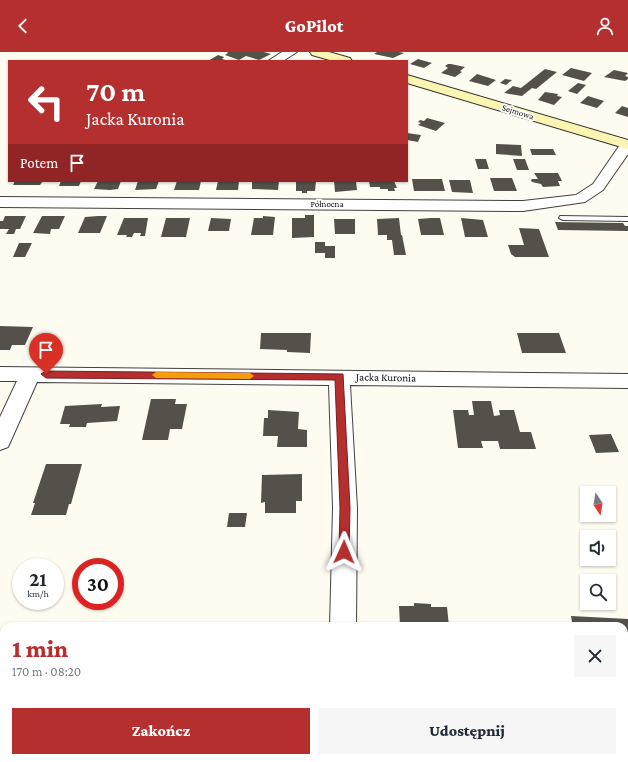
<!DOCTYPE html>
<html lang="pl">
<meta charset="utf-8">
<style>
:root{--surface:#fff;--page:#f6f6f7;--text:#1f2937;--muted:#747a83;--accent:#b62f2f}
body{margin:0;font-family:"Crimson Pro",serif;background:var(--page);color:var(--text);height:100vh;display:flex;flex-direction:column;font-size:15px;white-space:nowrap}
*{box-sizing:border-box;margin:0}
p{font-size:13px;color:var(--muted)}
.icon{flex:none;width:22px;height:22px;fill:none;stroke:currentColor;stroke-width:2;stroke-linecap:round;stroke-linejoin:round}
.map{position:relative;flex:1;overflow:hidden}
.side{position:absolute;left:0px;top:570px;width:628px;height:140px;display:flex;flex-direction:column;background:var(--surface);border-radius:12px 12px 0 0;box-shadow:0 1px 3px #0004}
.side>*{flex:none}
.banner{position:absolute;left:8px;top:8px;width:400px;height:122px;border-radius:0px;box-shadow:0 1px 3px #0004;background:#b62f2f;color:#fff;overflow:hidden}
.needle{width:26px;rotate:168deg}
.controls{position:absolute;left:580px;top:434px;display:grid;gap:8px}
.controls a{display:grid;place-items:center;width:36px;height:36px;border-radius:0px;background:var(--surface);box-shadow:0 1px 3px #0004;font-size:20px}
.speed{position:absolute;left:12px;top:506px;display:flex;gap:8px;font-size:20px;font-weight:700;text-align:center}
.speed>*{display:grid;place-content:center;width:52px;height:52px;border-radius:50%;background:var(--surface);box-shadow:0 1px 3px #0004;line-height:1}
.speed small{font-size:10px;font-weight:400}
.speed .limit{border:6px solid #d22;background:#fff;color:#111}
.pin{position:absolute;display:grid;place-items:center;width:34px;height:34px;color:#fff;margin:-41px -17px;border-radius:50% 50% 50% 0;rotate:-45deg;box-shadow:0 0 4px #0007}
.pin .icon{rotate:45deg}
.me{position:absolute;width:44px;margin:-22px;rotate:1deg;stroke-linejoin:round;filter:drop-shadow(0 0 3px #0008)}
.turn{display:flex;align-items:center;gap:14px;height:84px;padding:0 12px;font-size:18px}
.turn .icon{width:52px;height:52px;stroke-width:2.5}
.turn b{display:block;font-size:28px;line-height:34px}
.then{display:flex;align-items:center;height:38px;padding:0 12px;background:#0003;gap:8px;font-size:15px}
.round{display:grid;place-items:center;flex:none;width:42px;height:42px;border-radius:0px;background:var(--page)}
.overview{display:flex;align-items:center;justify-content:space-between;height:68px;padding:0 12px}
h1{font-size:24px;font-weight:800;line-height:30px;color:var(--accent)}
.button{display:flex;gap:8px;margin-top:auto;padding:8px 12px}
.button a{flex:1;height:46px;border-radius:0px;background:var(--accent);color:#fff;font-size:16px;font-weight:800;line-height:46px;text-align:center}
.button a+a{background:var(--page);color:var(--text)}
header{display:flex;justify-content:space-between;align-items:center;height:52px;padding:0 12px;background:var(--accent);color:#fff;font-size:18px;font-weight:800}
.map>svg:first-child{display:block}
.building{fill:#56504b}
.lines{fill:none;stroke-linecap:round;stroke-linejoin:round}
.lane-casing{stroke:#414141;stroke-width:2}
.street-casing{stroke:#414141;stroke-width:2}
.secondary-casing{stroke:#303030;stroke-width:2}
.lane{fill:#fff;fill-rule:evenodd}
.street{fill:#fff;fill-rule:evenodd}
.secondary{fill:#faf5b0;fill-rule:evenodd}
.route{fill:#b62f2f;stroke:#761f1f}
.slow{fill:#f59e0b}
.labels{text-anchor:middle;dominant-baseline:central;stroke-width:4;stroke-linejoin:round;paint-order:stroke}
.far-street-label{font-size:9px;fill:#0e0e0e;stroke:#fff}
.street-label{font-size:11px;fill:#0e0e0e;stroke:#fff}
</style>
<header><svg class="icon" aria-label="back" viewBox="0 0 24 24"><path d="M15 5l-7 7 7 7"/></svg>GoPilot<svg class="icon" aria-label="person" viewBox="0 0 24 24"><circle cx="12" cy="8" r="4"/><path d="M4 21q1-7 8-7t8 7"/></svg></header>
<div class="map">
<svg width="628" height="710" viewBox="0 0 628 710">
<rect width="100%" height="100%" fill="#fefcf1"/>
<path class="building" d="M227 0H264L271 2 259 8 246 4 239 8 225 3 228 1Z
M377 0H399L404 1 393 6 374 2Z
M218 3 224 5 222 7 229 9H208Z
M418 7 432 11 424 16 410 12Z
M448 12H451L465 15 460 19 462 20 455 25 441 21 448 16 445 14Z
M571 16 592 21 584 29 562 23Z
M545 17 557 20 536 37 532 36 522 44 504 41 513 34 521 36Z
M614 18 628 21 625 24 628 25V27L625 29 604 25Z
M477 22 496 28 488 34 469 29Z
M505 27 512 28 506 33 500 31Z
M578 31 586 33 577 42 568 39Z
M545 40 558 42 557 44 562 45 554 53 538 48Z
M588 44 604 49 597 56 580 51Z
M622 54 628 56V65L615 61Z
M427 66 445 71 436 79 418 73 421 71 418 70 420 68 424 69Z
M407 81 421 83 418 90 407 88Z
M496 92 521 93 522 104 496 102Z
M530 97H553L556 103H532Z
M475 107H486L489 117H478Z
M513 107H525L529 118H517Z
M534 121H558L562 129H558L560 134 543 135 541 132 532 130 531 128 532 127H538Z
M490 126H512L517 139H494Z
M412 127H442L445 139H414Z
M449 128H470L473 141 452 140Z
M15 129H43L40 133H13Z
M61 129H81L79 134H59Z
M98 129H121L118 137 110 138 94 137Z
M138 129H159L156 137 135 138Z
M177 129H201L199 138H174Z
M218 129H239L238 138H216Z
M252 129H279L278 138 252 137Z
M296 129H316L315 139H307V141H302V139H296Z
M334 129H356L357 138 335 140Z
M369 129H394L397 136H394L395 139H388V137H380V135H370Z
M305 163H314V185L292 186V166H305Z
M5 164H26L20 177H16L14 182H6L9 177H0V169H3Z
M42 164H65L59 177H51L50 182 33 181Z
M98 164H107L100 181H78L85 165Z
M263 164 275 165 273 183H251L254 166H263Z
M124 166H148L145 184H140L141 181H134L132 185H126L127 183H117Z
M166 166H190L186 185H161Z
M211 166 231 167 229 179H208Z
M399 166 401 183H402L406 203H394L392 188H387V183H378L377 167Z
M431 166H440L444 183H421L418 167Z
M461 166 483 168 488 185H465Z
M334 167H355V182H335Z
M555 170 623 171 625 174H628V179L558 178Z
M519 176 539 177 549 205H515L511 202 508 193H524Z
M315 190H325V194H335V206H325V201H315Z
M19 191H32L25 205H13Z
M0 274 33 275 25 293H12L10 298H0Z
M261 281H311L310 301 287 300V298L260 297Z
M517 281H559L566 301H522Z
M151 347H176L175 352H187L182 377H170L168 388H142Z
M472 349H491L494 364 500 363 499 358H514L520 380H531L536 397H500L498 389H481L483 396H458L453 358H468L469 363H474Z
M102 352 101 355 120 354 117 369 87 371 86 375H69L70 372H60L65 354Z
M268 358 299 360 298 377 307 378V395H277L278 384H263L264 366H268Z
M611 382 619 400 596 401 589 383Z
M46 412H82L71 452H69L66 463H31L35 451H33Z
M302 422V449H296V461H265V450L261 451 262 423Z
M229 461H247L245 475H227Z
M414 551 431 552V555H447L449 574H400L399 554H414Z
M571 564 628 567V604L624 603V574H559L558 570H572Z
M0 647H4V676H0Z
M624 652H628V689H624Z"/>
<g class="lines">
<g class="lane-casing">
<path id="lane" d="M560 164 628 165V169L563 168 559 166Z"/>
</g>
<g class="street-casing">
<path id="street" d="M282 0H297L283 9H268Z
M628 89V102L603 138 585 150 523 159 0 155V145L523 149 576 143 593 132 622 90Z
M0 315 628 322V336L350 333 357 456 356 574H330L333 456 329 333 37 330 8 395 0 398V365L17 329H0Z
M325 706H355V710H325Z"/>
</g>
<g class="secondary-casing">
<path id="secondary" d="M310 0H329L350 6 352 9H333L312 3Z
M407 23 628 88V97L407 31Z"/>
</g>
<use href="#lane" class="lane"/>
<use href="#street" class="street"/>
<use href="#secondary" class="secondary"/>
</g>
<path class="route" d="M46 319 343 322 350 456 349 500 348 503 344 505 340 503 339 500 340 456 335 328 46 326 41 322Z"/>
<path class="slow" d="M156 320 250 321 254 324 250 327 156 326 152 323Z"/>
<g class="labels">
<g class="far-street-label">
<text transform="translate(518 60) rotate(17)">Sejmowa</text>
<text x="327" y="152">Północna</text>
</g>
<g class="street-label">
<text transform="translate(386 325) rotate(1)">Jacka Kuronia</text>
</g>
</g>
</svg>
<div class="controls">
<a><svg class="needle" viewBox="-14 -14 28 28"><path d="M0-13l5 13h-10z" fill="#e53935"/><path d="M0 13l5-13h-10z" fill="#747a83"/></svg></a>
<a><svg class="icon" aria-label="sound" viewBox="0 0 24 24"><path d="M4 9h4l5-4v14l-5-4H4zM17 9q2 3 0 6"/></svg></a>
<a><svg class="icon" aria-label="search" viewBox="0 0 24 24"><circle cx="10" cy="10" r="6"/><path d="M15 15l6 6"/></svg></a>
</div>
<div class="speed"><div>21<small>km/h</small></div><div class="limit">30</div></div>
<div class="pin" style="left:46px;top:322px;background:#d93025"><svg class="icon" aria-label="arrive" viewBox="0 0 24 24"><path d="M6 21V4h12l-3 4 3 4H6"/></svg></div>
<svg class="me" style="left:344px;top:500px" viewBox="-20 -20 40 40"><path d="M0-17L14 15 0 8-14 15z" fill="#b62f2f" stroke="#fff" stroke-width="4"/></svg>
<div class="banner">
<div class="turn"><svg class="icon" aria-label="left" viewBox="0 0 24 24"><path d="M17 20v-9H6M10 6l-5 5 5 5"/></svg><div><b>70 m</b>Jacka Kuronia</div></div>
<div class="then">Potem<svg class="icon" aria-label="arrive" viewBox="0 0 24 24"><path d="M6 21V4h12l-3 4 3 4H6"/></svg></div>
</div>
<section class="side">
<div class="overview"><div><h1>1 min</h1><p>170 m · 08:20</p></div><a class="round"><svg class="icon" aria-label="close" viewBox="0 0 24 24"><path d="M6 6l12 12M18 6L6 18"/></svg></a></div>
<div class="button"><a>Zakończ</a><a>Udostępnij</a></div>
</section>
</div>
